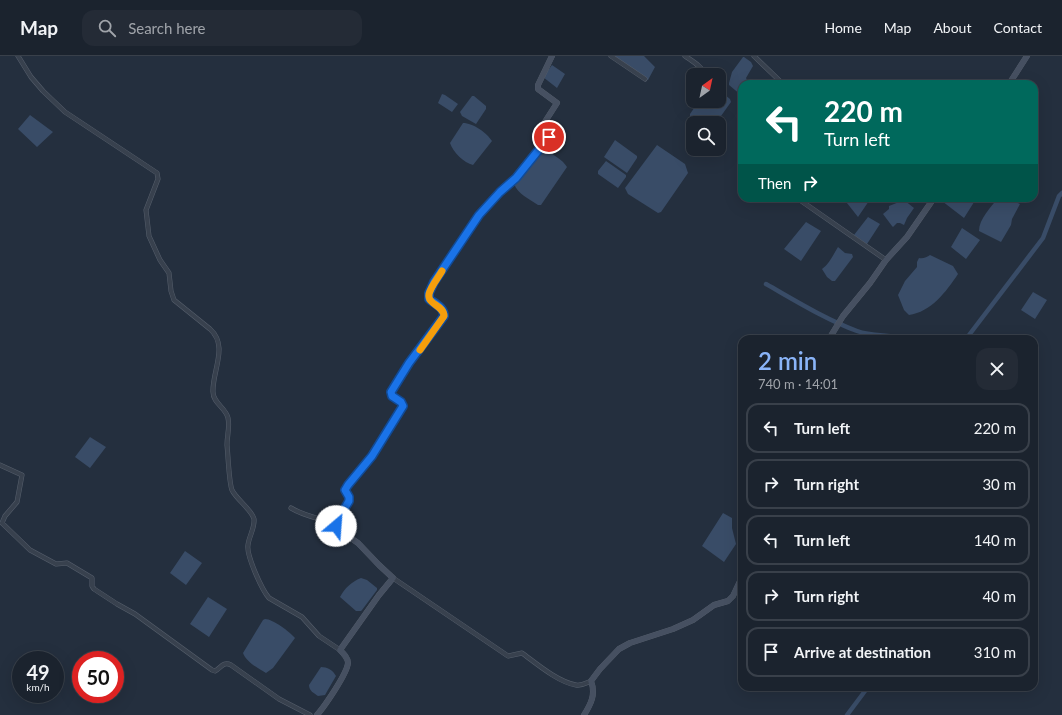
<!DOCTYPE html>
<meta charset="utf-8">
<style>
:root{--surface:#1b232e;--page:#242b36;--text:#f1f3f6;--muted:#a0a4aa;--line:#39404a;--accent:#8ab4f8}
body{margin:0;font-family:Lato,sans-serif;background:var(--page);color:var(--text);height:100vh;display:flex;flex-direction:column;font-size:15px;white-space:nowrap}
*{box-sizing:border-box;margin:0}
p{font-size:13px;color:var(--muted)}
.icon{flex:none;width:22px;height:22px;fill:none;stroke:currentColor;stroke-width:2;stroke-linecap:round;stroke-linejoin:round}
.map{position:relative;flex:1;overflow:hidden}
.sheet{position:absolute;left:738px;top:279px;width:300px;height:356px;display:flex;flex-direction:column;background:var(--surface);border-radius:12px;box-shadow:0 4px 16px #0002,0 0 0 1px var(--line)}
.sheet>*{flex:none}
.guide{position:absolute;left:738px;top:24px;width:300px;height:122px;border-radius:12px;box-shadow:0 4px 16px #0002,0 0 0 1px var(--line);background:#00695c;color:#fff;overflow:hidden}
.needle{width:26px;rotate:33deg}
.buttons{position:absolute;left:686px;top:12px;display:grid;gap:8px}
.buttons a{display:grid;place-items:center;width:40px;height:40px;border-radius:8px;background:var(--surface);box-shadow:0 4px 16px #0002,0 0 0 1px var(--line);font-size:20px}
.speed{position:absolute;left:12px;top:595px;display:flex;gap:8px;font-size:20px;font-weight:700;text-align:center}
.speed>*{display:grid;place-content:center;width:52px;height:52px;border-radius:50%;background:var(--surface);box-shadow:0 4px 16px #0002,0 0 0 1px var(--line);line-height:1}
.speed small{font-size:10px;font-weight:400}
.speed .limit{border:6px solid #d22;background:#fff;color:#111}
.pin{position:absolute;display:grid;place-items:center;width:34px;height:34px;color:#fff;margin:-17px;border:2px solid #fff;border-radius:50%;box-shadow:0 1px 4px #0007}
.me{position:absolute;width:44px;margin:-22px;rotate:27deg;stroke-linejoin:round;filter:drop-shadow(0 0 3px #0008)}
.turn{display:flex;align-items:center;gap:14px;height:84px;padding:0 20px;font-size:18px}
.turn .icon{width:52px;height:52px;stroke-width:2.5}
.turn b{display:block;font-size:28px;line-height:34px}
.then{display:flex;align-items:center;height:38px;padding:0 20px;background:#0003;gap:8px;font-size:15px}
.round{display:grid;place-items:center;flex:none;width:42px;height:42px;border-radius:12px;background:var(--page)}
.head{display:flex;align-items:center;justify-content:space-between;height:68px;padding:0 20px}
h1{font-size:24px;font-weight:600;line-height:30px;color:var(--accent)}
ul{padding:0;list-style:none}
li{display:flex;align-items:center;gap:12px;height:50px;margin:0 8px 6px;padding:0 12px;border:2px solid var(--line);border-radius:12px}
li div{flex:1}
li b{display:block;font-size:15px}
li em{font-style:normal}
header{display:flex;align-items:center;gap:24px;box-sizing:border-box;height:56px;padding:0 20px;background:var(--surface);border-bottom:1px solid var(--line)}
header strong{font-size:19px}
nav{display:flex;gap:22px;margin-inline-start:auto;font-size:14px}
.search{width:280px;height:36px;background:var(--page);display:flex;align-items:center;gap:10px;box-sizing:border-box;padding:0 14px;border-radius:12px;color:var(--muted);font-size:15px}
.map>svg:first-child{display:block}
.water{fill:#394c67}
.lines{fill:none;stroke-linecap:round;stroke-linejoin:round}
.canal{stroke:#394c67;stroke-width:4.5}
.street-casing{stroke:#565f6c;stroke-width:5}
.secondary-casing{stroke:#565f6c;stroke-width:6}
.street{stroke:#38414e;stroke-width:4}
.secondary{stroke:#465061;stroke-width:5.5}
.route-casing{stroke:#114b97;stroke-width:10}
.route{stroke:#1a73e8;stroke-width:7}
.slow{stroke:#f59e0b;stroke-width:7}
</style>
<header>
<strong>Map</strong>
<div class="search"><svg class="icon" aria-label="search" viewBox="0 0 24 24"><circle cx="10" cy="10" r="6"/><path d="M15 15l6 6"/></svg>Search here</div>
<nav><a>Home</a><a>Map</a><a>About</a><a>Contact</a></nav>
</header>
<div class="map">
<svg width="1062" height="659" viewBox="0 0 1062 659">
<rect width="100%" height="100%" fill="#242f3e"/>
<path class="water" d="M614 0H644L655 11 648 24Z
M743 1H744L751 6 753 10 746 22 749 28H742L741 39 729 29V27L732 16Z
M552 9 565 18 557 32 543 21Z
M719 34 730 43 731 46 716 67H697L690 61V58L699 45H719Z
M442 38 445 39 458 48 452 56 438 47Z
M472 40H474L486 50V53L476 68 462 60 460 56Z
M30 59 53 76 37 91 18 73Z
M463 67C473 67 487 77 492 85L473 109C464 107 453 96 450 87Z
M615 84 637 100V102L627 117 604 101Z
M657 89 685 108 688 117 661 156 658 157 628 138 625 132Z
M544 95C552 97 563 104 567 111L541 149H538C529 143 518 138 514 128L540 97Z
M606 105 626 119V121L618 132 598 118V115Z
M843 142H871L858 161Z
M938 142H974L976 143 964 162Z
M998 142H1007L1020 148 1012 163 1011 169 1001 186 979 175C979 163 991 151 998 142Z
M904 144 914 152 907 162 904 169 900 167H897L893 171 892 170 883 158 889 153V150Z
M868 161 880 168 867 188 854 179Z
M806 166 821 175 801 205 784 193Z
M962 172 980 184 966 203 951 191Z
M838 191 845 197 852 198 853 201 835 225H832L827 221 822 213C830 207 833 199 838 191Z
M930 199 953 210 958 218C946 236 931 256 909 259L904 254 898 239 905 225 917 211V206L919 202C923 203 927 201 930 199Z
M1033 236 1047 244 1035 263 1021 254Z
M90 381 106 391 90 412 75 401Z
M723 457 732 462V472L736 488 724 506 702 490Z
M185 495 202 507 186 529 170 517Z
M361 522 367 524 377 532V534L362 554 361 555H356L340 541C345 532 351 526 361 522Z
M208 541 227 553 209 581 190 568Z
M265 563C273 563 290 576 295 582L273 612 266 617C258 612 246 606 243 597L263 564Z
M321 611C327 611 333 614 336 620L325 639 318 640C314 637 309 635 309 629Z"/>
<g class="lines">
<path class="canal" d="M766 228C796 245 825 263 857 275 873 281 890 278 906 283
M966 283 1043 182 1059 140 1062 137
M847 659 868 631"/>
<g class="street-casing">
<path id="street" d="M18 0 31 21 43 35 65 56 157 117 158 123 146 154 149 180 160 204 169 217 171 235 174 244 210 273C229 290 212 315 213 336 213 347 226 352 228 362 230 371 227 379 227 389 228 398 229 427 232 434 236 443 252 454 254 463 255 472 249 480 248 489 246 499 262 534 269 542L302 561 319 580 340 594
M611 0 645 23
M685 0C692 5 703 11 705 19
M754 0 783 28
M797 142 886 204
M0 409 22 419 17 446 5 460 2 467 30 494 56 508 67 507 92 522V530L94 533 117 548 135 558 212 614 215 615C221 612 223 605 231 609L279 643 310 659
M291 452C301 458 309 460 320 463 325 464 329 467 336 467
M393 522 508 600 522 597C537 608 558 626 576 629 582 630 586 627 591 625"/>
</g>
<g class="secondary-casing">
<path id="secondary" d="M1009 28 1027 0
M829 283 843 260 870 227 886 204 907 181 934 142
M317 659C324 651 347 618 348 607 348 602 344 598 340 594L379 539 393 522 379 509 358 487 339 474 336 470V467L349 445V441L345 434 348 429 372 400 401 354 403 350 401 346 392 341 391 335 409 307 444 260C444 251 435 248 429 243V237L434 227 479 159 501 136 516 122 549 82 548 80 541 75V72L557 47 538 33V29L552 0
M584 659C591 648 596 638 591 625L600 613 619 593 630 587 673 573 693 564 714 549 728 545 733 540 742 521"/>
</g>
<use href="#street" class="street"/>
<use href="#secondary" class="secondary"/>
</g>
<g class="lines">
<g class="route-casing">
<path id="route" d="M336 470V467L349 445V441L345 434 348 429 372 400 403 350 401 346 392 340 391 336 409 307 444 260C444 251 435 248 429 243V237L434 226 479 159 500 136 516 122 549 81"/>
</g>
<use href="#route" class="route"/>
<path class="slow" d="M420 294 444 260C444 249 427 249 429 238 431 230 438 222 442 215"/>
</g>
</svg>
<div class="buttons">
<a><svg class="needle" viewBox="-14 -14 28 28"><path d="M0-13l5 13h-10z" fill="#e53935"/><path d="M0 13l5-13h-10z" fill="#a0a4aa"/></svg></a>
<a><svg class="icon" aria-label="search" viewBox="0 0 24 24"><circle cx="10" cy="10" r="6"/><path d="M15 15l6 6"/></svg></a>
</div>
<div class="speed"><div>49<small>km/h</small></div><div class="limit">50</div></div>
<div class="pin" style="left:549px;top:81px;background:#d93025"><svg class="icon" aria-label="arrive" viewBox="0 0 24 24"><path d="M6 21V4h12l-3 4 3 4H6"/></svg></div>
<svg class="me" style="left:336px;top:470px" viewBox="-20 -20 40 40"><circle r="19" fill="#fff"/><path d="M0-13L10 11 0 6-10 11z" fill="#1a73e8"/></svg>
<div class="guide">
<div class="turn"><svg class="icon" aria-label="left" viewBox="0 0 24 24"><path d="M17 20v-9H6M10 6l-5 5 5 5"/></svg><div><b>220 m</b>Turn left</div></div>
<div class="then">Then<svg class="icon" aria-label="right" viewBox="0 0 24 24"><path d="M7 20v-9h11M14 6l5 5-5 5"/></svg></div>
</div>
<section class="sheet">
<div class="head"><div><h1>2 min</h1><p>740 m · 14:01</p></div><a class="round"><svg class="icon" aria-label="close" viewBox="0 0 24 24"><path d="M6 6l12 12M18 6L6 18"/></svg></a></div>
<ul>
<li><svg class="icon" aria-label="left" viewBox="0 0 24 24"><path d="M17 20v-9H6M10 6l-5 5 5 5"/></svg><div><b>Turn left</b></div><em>220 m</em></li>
<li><svg class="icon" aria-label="right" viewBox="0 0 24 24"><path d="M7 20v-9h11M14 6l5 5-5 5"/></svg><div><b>Turn right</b></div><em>30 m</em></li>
<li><svg class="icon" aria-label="left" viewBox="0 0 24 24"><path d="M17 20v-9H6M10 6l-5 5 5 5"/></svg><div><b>Turn left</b></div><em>140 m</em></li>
<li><svg class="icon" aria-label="right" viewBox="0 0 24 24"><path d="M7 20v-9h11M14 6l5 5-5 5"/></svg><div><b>Turn right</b></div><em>40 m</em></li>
<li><svg class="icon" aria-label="arrive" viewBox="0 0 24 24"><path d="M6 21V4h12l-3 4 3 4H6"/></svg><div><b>Arrive at destination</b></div><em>310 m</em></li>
</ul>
</section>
</div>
